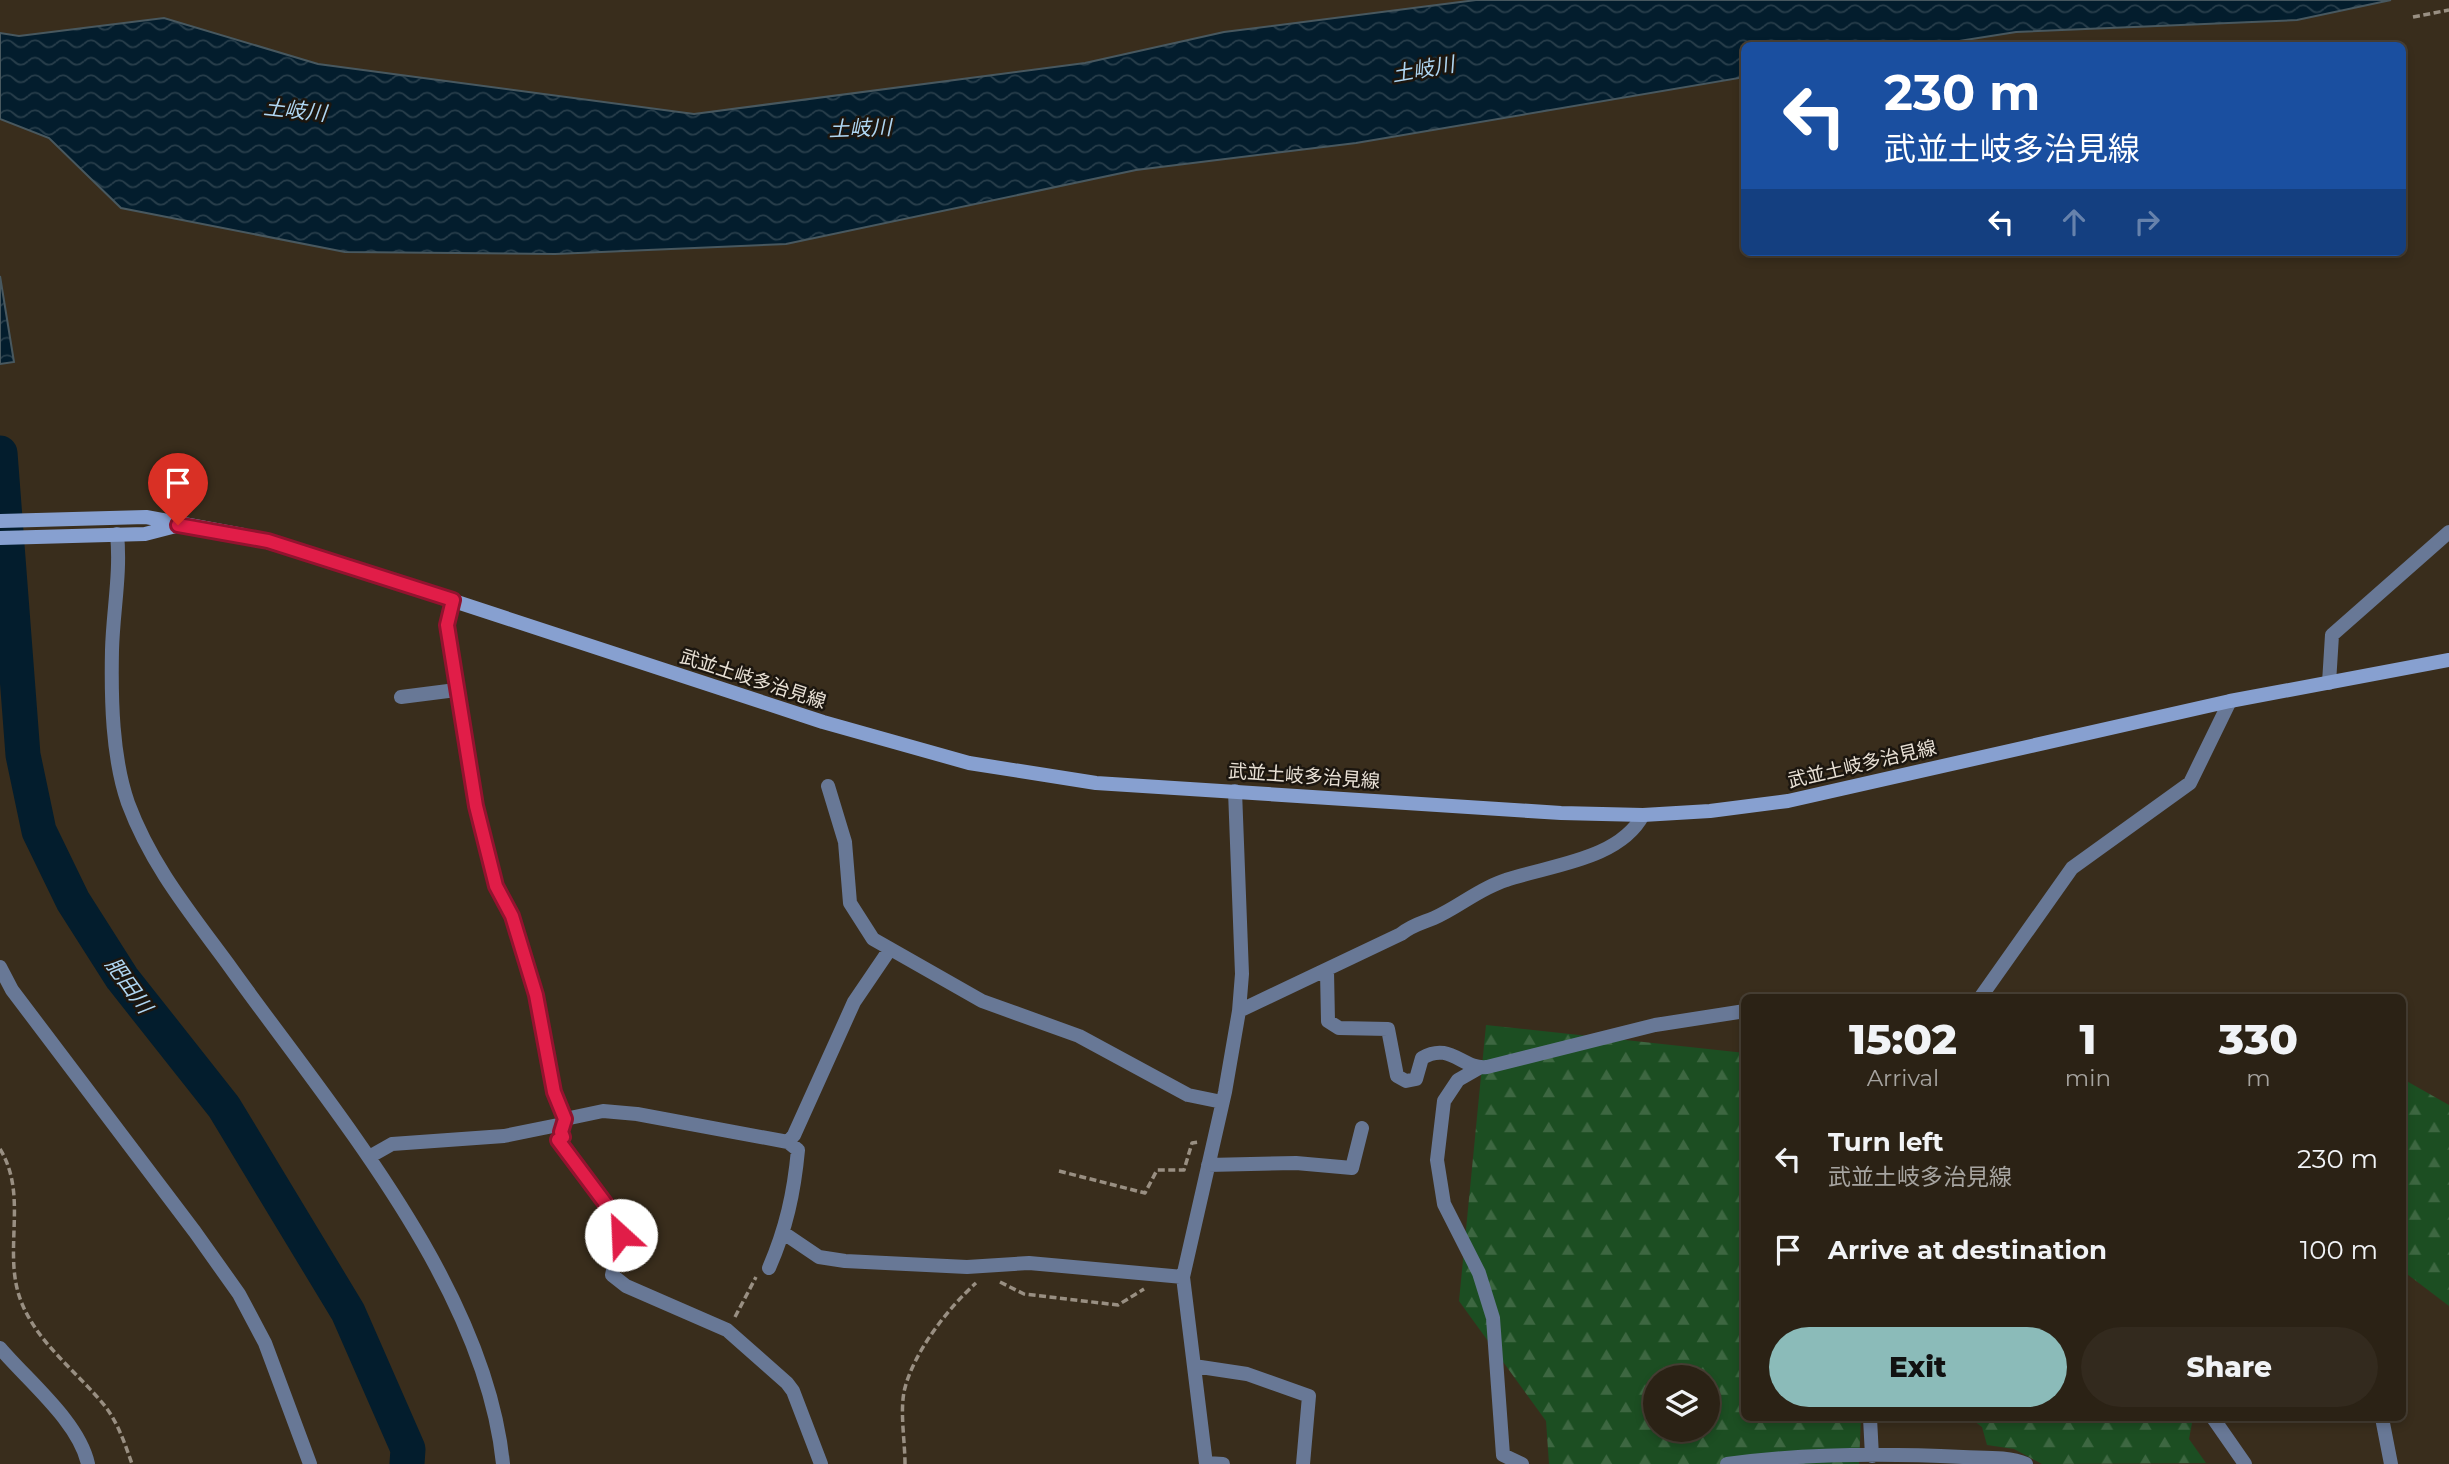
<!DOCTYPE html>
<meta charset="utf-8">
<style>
:root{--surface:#2b2215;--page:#332a1e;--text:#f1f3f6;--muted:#a6a4a0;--line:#473f34;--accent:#8bbbb9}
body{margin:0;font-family:Montserrat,"Noto Sans JP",sans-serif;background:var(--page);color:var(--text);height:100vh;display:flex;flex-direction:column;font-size:26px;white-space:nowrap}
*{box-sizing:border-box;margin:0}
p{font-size:23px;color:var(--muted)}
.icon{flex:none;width:38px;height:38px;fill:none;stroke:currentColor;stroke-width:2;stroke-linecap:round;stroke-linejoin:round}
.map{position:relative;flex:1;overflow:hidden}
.sheet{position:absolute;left:1741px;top:994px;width:665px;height:427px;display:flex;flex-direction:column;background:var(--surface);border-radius:10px;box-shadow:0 4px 10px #0003,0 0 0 2px var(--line)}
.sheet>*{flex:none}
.hud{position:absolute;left:1741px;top:42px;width:665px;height:214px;border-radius:10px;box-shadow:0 4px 10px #0003,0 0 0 2px var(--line);background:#1a4fa0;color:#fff;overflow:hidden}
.tools{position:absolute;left:1643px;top:1365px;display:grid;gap:14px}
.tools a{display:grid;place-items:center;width:77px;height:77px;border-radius:50%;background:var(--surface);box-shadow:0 4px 10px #0003,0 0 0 2px var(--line);font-size:35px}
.pin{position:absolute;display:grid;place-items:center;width:60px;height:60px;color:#fff;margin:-72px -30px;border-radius:50% 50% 50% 0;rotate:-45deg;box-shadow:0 0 7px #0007}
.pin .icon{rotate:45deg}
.me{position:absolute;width:77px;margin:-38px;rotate:335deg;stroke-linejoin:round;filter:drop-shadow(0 0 5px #0008)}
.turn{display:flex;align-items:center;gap:24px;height:147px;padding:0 28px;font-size:32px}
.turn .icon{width:91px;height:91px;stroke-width:2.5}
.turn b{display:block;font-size:49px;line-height:60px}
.lanes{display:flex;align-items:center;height:66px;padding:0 28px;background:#0003;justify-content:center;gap:35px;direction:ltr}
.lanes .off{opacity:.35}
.eta{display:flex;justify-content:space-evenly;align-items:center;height:119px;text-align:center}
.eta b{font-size:42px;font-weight:800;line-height:49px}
.action{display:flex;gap:14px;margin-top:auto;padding:14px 28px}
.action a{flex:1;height:80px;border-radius:42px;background:var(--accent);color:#111;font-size:28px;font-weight:800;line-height:80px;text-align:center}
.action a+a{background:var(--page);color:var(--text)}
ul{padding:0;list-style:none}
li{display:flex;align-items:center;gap:21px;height:91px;padding:0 28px}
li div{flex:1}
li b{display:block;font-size:26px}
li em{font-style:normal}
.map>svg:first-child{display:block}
.forest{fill:url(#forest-firs);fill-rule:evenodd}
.water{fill:url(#water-waves);stroke:#48585f;stroke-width:2}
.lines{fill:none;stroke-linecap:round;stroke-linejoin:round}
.river{stroke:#031d2d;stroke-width:35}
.path{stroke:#998f82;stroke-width:3.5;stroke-dasharray:7 3.5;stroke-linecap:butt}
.street{stroke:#687896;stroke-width:14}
.secondary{stroke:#87a0d0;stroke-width:14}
.route-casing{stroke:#92132f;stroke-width:18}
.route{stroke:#e11d48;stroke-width:12}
.labels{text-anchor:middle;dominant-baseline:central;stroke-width:5;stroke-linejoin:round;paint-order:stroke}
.street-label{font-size:19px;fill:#e8e0d5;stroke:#1c160f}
.water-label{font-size:21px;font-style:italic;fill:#afd6f2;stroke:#1c160f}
</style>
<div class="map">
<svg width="2449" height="1464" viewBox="0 0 2449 1464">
<defs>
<pattern id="forest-firs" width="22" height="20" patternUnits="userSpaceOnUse" patternTransform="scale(1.75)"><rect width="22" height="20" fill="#1c4e22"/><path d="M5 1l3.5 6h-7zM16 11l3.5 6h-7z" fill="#3d6741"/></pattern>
<pattern id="water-waves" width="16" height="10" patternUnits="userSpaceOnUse" patternTransform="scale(1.75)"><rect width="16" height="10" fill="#031d2d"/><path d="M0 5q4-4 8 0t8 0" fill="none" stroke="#283e4b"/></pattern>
</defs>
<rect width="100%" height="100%" fill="#392d1c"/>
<path class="forest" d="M1486 1025 1745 1053V1418H1861L1859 1464H1549L1546 1421 1459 1301ZM1656 1377H1708V1430H1656Z
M2403 1079 2449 1105V1306L2403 1271Z
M1970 1418H2193L2189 1439 2206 1463 2042 1464 2014 1449 1987 1445 1982 1427Z"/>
<path class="water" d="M1476 0H2391L2297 20 2016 32 1934 45 1745 46V77L1356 143 1136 170 786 244 555 254 345 252 121 208 49 138 0 119V33L19 36 164 18 318 64 694 114 1085 63 1224 32Z
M0 276 14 362 0 364Z"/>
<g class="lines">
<path class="river" d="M0 453 23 755 39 831 73 901 122 978 224 1107 348 1312 408 1449 407 1464"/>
<path class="path" d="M2413 17 2449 10
M0 1149C30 1198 0 1255 23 1306 40 1345 78 1373 105 1406 118 1423 125 1444 132 1464
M1059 1171 1145 1193 1157 1170H1184L1192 1143 1199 1142
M1000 1282 1024 1294 1118 1305 1144 1289
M735 1317 756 1277
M905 1464C905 1442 900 1414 904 1392 912 1354 948 1308 976 1283"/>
<path class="street" d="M117 534C121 573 113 611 112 650 111 698 112 757 128 803 151 865 189 911 228 964 330 1107 485 1284 503 1464
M453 600 447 625 476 806 497 886 512 916 536 995 554 1092 565 1119 603 1111 637 1114 788 1142 798 1150C794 1193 786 1229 769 1268
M2329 683 2332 635 2449 532
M401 697 456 690
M828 786 845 842 850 903 873 939 982 1001 1079 1036 1188 1095 1222 1102
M0 967 12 990 195 1232 239 1294 265 1343 310 1464
M1327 971 1328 1021 1339 1028 1388 1029 1397 1076 1406 1081 1416 1079 1422 1058C1451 1041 1462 1070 1487 1067L1655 1025 1745 1011
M1980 998 2072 868 2190 783 2230 701
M1239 1011 1401 934C1412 925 1422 923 1434 918 1459 907 1480 888 1506 880 1550 865 1619 860 1643 815
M1479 1068 1458 1080 1444 1101 1437 1160 1444 1204 1479 1273 1493 1318 1503 1455 1522 1464
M565 1119 561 1132 563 1137 558 1140 620 1223 621 1235 612 1275 626 1286 727 1330 787 1383 793 1391 821 1464
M788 1142 794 1135 854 1002 890 949
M369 1157 392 1144 504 1136 563 1124
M1208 1165 1296 1163 1352 1168 1362 1128
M785 1234 819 1257 845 1261 967 1267 1029 1263 1183 1277
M0 1348C28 1381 79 1422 88 1464
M1194 1366 1247 1374 1309 1396 1303 1464
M1870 1418 1872 1456
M2213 1418 2245 1464
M2382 1418 2391 1464
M1206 1463 1223 1464
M1206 1464 1183 1277 1225 1092 1239 1011 1242 974 1235 791
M1727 1464C1805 1453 1884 1453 1963 1457 1982 1458 2008 1456 2026 1464"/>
<path class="secondary" d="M0 521 146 517 243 535 344 565 823 722 969 763 1096 783 1561 813 1643 815 1710 811 1788 801 2230 701 2449 660
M0 538 145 534 176 526"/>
</g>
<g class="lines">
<g class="route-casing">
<path id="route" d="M178 525 268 541 453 600 447 625 476 806 496 886 512 916 536 995 554 1092 565 1119 561 1132 563 1137 558 1140 620 1223 621 1235"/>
</g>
<use href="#route" class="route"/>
</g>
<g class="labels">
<g class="street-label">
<text transform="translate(753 679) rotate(18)">武並土岐多治見線</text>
<text transform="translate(1862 764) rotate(-13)">武並土岐多治見線</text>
<text transform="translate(1304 776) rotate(4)">武並土岐多治見線</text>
</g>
<g class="water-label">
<text transform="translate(1423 69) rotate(-10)">土岐川</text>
<text transform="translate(295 110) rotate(6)">土岐川</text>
<text transform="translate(860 128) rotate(-2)">土岐川</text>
<text transform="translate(129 985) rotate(54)">肥田川</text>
</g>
</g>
</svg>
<div class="tools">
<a><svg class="icon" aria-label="layers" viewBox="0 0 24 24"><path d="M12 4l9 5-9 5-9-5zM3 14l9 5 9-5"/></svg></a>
</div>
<div class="pin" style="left:178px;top:525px;background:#d93025"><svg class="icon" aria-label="arrive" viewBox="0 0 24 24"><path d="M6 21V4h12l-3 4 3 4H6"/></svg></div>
<svg class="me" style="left:621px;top:1235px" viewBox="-20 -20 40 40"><circle r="19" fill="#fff"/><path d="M0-13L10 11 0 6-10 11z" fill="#e11d48"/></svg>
<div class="hud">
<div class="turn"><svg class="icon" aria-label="left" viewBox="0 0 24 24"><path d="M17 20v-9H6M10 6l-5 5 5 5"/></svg><div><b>230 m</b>武並土岐多治見線</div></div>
<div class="lanes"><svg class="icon" aria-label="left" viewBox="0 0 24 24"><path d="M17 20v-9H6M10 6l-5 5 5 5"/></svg><svg class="icon off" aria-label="ahead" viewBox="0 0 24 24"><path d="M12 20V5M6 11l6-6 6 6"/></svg><svg class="icon off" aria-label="right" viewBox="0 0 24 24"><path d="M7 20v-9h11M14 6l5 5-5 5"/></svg></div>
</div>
<section class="sheet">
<div class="eta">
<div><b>15:02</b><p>Arrival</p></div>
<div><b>1</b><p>min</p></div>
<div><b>330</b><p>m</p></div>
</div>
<ul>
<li><svg class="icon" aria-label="left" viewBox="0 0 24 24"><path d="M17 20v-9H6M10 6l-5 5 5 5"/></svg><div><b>Turn left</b><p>武並土岐多治見線</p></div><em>230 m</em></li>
<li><svg class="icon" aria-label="arrive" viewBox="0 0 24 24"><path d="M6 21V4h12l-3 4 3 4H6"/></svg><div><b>Arrive at destination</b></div><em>100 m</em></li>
</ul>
<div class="action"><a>Exit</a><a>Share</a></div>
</section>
</div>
